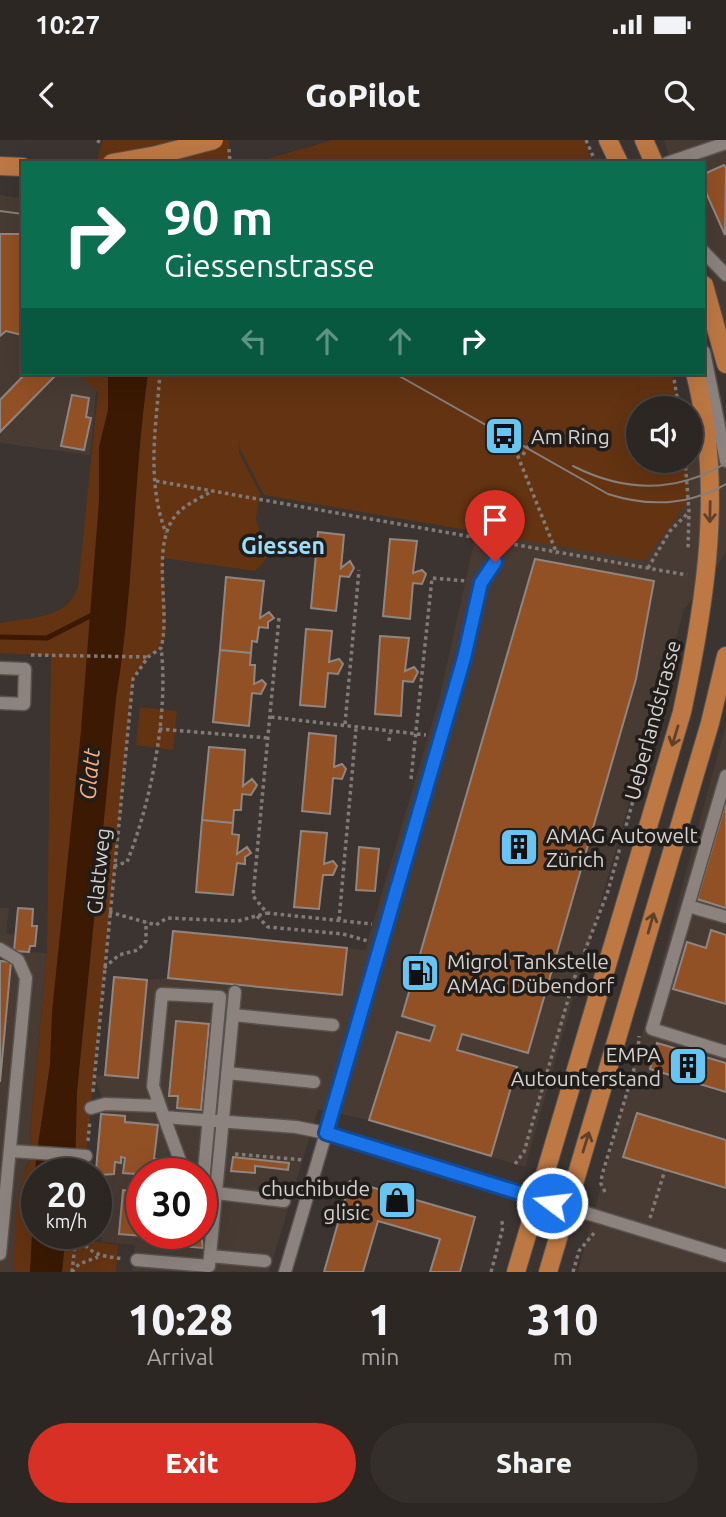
<!DOCTYPE html>
<meta charset="utf-8">
<style>
:root{--surface:#2d2724;--page:#352f2c;--text:#f1f3f6;--muted:#a7a5a6;--line:#484441;--accent:#d93025}
body{margin:0;font-family:Ubuntu,sans-serif;background:var(--page);color:var(--text);height:100vh;display:flex;flex-direction:column;font-size:26px;white-space:nowrap}
*{box-sizing:border-box;margin:0}
p{font-size:23px;color:var(--muted)}
.icon{flex:none;width:38px;height:38px;fill:none;stroke:currentColor;stroke-width:2;stroke-linecap:round;stroke-linejoin:round}
.map{position:relative;height:1132px;overflow:hidden}
.details{display:flex;flex-direction:column;background:var(--surface);flex:1}
.details>*{flex:none}
.guide{position:absolute;left:21px;top:21px;width:684px;height:214px;border-radius:0px;box-shadow:0 7px 28px #0002,0 0 0 2px var(--line);background:#0b6e4f;color:#fff;overflow:hidden}
.buttons{position:absolute;left:626px;top:256px;display:grid;gap:14px}
.buttons a{display:grid;place-items:center;width:77px;height:77px;border-radius:50%;background:var(--surface);box-shadow:0 7px 28px #0002,0 0 0 2px var(--line);font-size:35px}
.speed{position:absolute;left:21px;top:1018px;display:flex;gap:14px;font-size:35px;font-weight:700;text-align:center}
.speed>*{display:grid;place-content:center;width:91px;height:91px;border-radius:50%;background:var(--surface);box-shadow:0 7px 28px #0002,0 0 0 2px var(--line);line-height:1}
.speed small{font-size:18px;font-weight:400}
.speed .limit{border:10px solid #d22;background:#fff;color:#111}
.pin{position:absolute;display:grid;place-items:center;width:60px;height:60px;color:#fff;margin:-72px -30px;border-radius:50% 50% 50% 0;rotate:-45deg;box-shadow:0 0 7px #0007}
.pin .icon{rotate:45deg}
.me{position:absolute;width:77px;margin:-38px;rotate:285deg;stroke-linejoin:round;filter:drop-shadow(0 0 5px #0008)}
.turn{display:flex;align-items:center;gap:24px;height:147px;padding:0 28px;font-size:32px}
.turn .icon{width:91px;height:91px;stroke-width:2.5}
.turn b{display:block;font-size:49px;line-height:60px}
.lanes{display:flex;align-items:center;height:66px;padding:0 28px;background:#0003;justify-content:center;gap:35px;direction:ltr}
.lanes .off{opacity:.35}
.eta{display:flex;justify-content:space-evenly;align-items:center;height:119px;text-align:center}
.eta b{font-size:42px;font-weight:800;line-height:49px}
.button{display:flex;gap:14px;margin-top:auto;padding:14px 28px}
.button a{flex:1;height:80px;border-radius:42px;background:var(--accent);color:#fff;font-size:28px;font-weight:800;line-height:80px;text-align:center}
.button a+a{background:var(--page);color:var(--text)}
.status{display:flex;justify-content:space-between;align-items:center;height:49px;padding:0 35px;background:var(--surface);direction:ltr}
.status svg{height:19px;fill:currentColor}
header{display:flex;justify-content:space-between;align-items:center;height:91px;padding:0 28px;background:var(--surface);font-size:32px;font-weight:800}
.map>svg:first-child{display:block}
.built{fill:#483b33;fill-rule:evenodd}
.green{fill:#633312}
.water{fill:#3b1902}
.lines{fill:none;stroke-linecap:round;stroke-linejoin:round}
.stream{stroke:#3b1902;stroke-width:5}
.building{fill:#925025;stroke:#8f8681;stroke-width:2}
.minor-casing{stroke:#58524f;stroke-width:15}
.major-casing{stroke:#58524f;stroke-width:20}
.path{stroke:#817a77;stroke-width:3.5;stroke-dasharray:3.5 3.5;stroke-linecap:butt}
.minor{stroke:#8c837e;stroke-width:12}
.major{stroke:#bd7843;stroke-width:18}
.tram{stroke:#867f7c;stroke-width:2}
.major-bridge-casing{stroke:#58524f;stroke-width:20;stroke-linecap:butt}
.major-bridge{stroke:#bd7843;stroke-width:18}
.oneway{stroke:#5f412b}
.route-casing{stroke:#114b97;stroke-width:18}
.route{stroke:#1a73e8;stroke-width:12}
.labels{text-anchor:middle;dominant-baseline:central;stroke-width:7;stroke-linejoin:round;paint-order:stroke}
.poi-label{font-size:21px;fill:#d5d0ce;stroke:#201d1b;text-anchor:start}
.street-label{font-size:21px;fill:#d5d0ce;stroke:#201d1b}
.neighbourhood-label{font-size:23px;font-weight:bold;fill:#9cddfe;stroke:#201d1b}
.water-label{font-size:23px;font-style:italic;fill:#f8ac7f;stroke:#201d1b}
</style>
<div class="status"><b>10:27</b><svg viewBox="0 0 49 12"><path d="M0 12V9h3v3zM5 12V6h3v6zM10 12V3h3v9zM15 12V0h3v12zM26 1h20v11H26zM47 4h2v5h-2z"/></svg></div>
<header><svg class="icon" aria-label="back" viewBox="0 0 24 24"><path d="M15 5l-7 7 7 7"/></svg>GoPilot<svg class="icon" aria-label="search" viewBox="0 0 24 24"><circle cx="10" cy="10" r="6"/><path d="M15 15l6 6"/></svg></header>
<div class="map">
<svg width="726" height="1132" viewBox="0 0 726 1132">
<rect width="100%" height="100%" fill="#3c3430"/>
<path class="built" d="M664 0H726V189L704 114V23H671Z
M0 55 23 58V233H98L90 315 0 303Z
M726 298V413L684 470 525 1027 369 980 318 969 269 1132 132 1131 135 1105 102 1102 96 1075V1034H87V1033L96 1030 101 974H107L95 937 105 935 114 837 147 840 168 838 173 791 365 810 439 560 476 394 669 320H691V312ZM142 1034H201V1094H142Z
M726 584V1132H578Z
M0 768H9L6 793 15 794 14 811 47 813 30 993 32 1018 26 1025 19 1060 13 1132H0Z"/>
<path class="green" d="M103 0H229L230 23H96Z
M333 0H584L593 23H253Z
M78 233H673L679 268H639V320H685L689 359 645 421 264 355 240 309V299L239 313 260 353 256 379 267 418 255 431 163 418 166 491 161 508 148 517 133 539 84 1034H37V1094H77V1099L118 1105 116 1132H73L75 1114 72 1132H13C15 1101 14 1042 32 1018L30 993 47 813 51 516 0 513V483C30 477 67 480 78 447L98 252Z
M140 567 177 571 173 610 136 605Z"/>
<path class="water" d="M108 233H148C133 341 134 451 116 558L77 952 75 1034H37V1094H66L62 1132H30L36 1018 50 925 52 872 81 591 99 361V307L108 270Z"/>
<g class="lines">
<path class="stream" d="M0 497 47 498 96 473"/>
</g>
<path class="building" d="M724 25 726 28 725 95 704 48V34Z
M0 94H23L22 195 6 191 0 196Z
M26 233H52L55 236 0 292V260Z
M72 255 89 258 86 277 91 278 84 310 61 306Z
M318 392 344 395 341 428 350 421 354 428 349 437 340 436 336 471 311 468Z
M390 399 417 401 413 433 422 430 426 434 422 444 413 443 410 479 383 476Z
M535 419 654 441 636 539 528 913 462 894 457 910 517 927 491 1016 369 980 397 892 430 901 435 886 402 876Z
M226 437 264 441 260 478 269 472 274 478 268 482V488L259 487 257 502 252 501 251 513 220 510Z
M306 489 332 491 329 522 339 519 343 524 338 534 328 533 325 567 300 565Z
M380 496 409 498 405 531 414 527 418 532 413 542 403 541 401 576 375 574Z
M220 510 251 513 250 525H255L254 544 262 540 266 544 261 554 252 553 249 586 213 582Z
M309 593 336 596 334 627 342 624 346 629 342 639 333 638 330 674 302 671Z
M209 607 245 610 243 646 252 639 257 645 251 655 242 654 241 670H234L233 683 202 680Z
M726 661V768L697 759Z
M202 680 233 683 232 694 239 695 237 714 247 707 251 713 245 717V724L237 723 233 755 196 752Z
M301 691 327 693 324 724 333 721 337 726 333 735H323L319 769 294 767Z
M359 707 379 709 375 751 356 750Z
M18 768 33 769 32 786H37L35 806H30L29 812 14 811Z
M711 790 726 795V864L673 849 687 802 706 808Z
M173 791 347 808 342 855 168 838Z
M0 821 11 822 0 942Z
M114 837 147 840 138 938 105 935Z
M176 881 209 884 201 970 177 968 178 956H169Z
M657 903 726 923V952L650 929Z
M637 973 726 1000V1048L623 1017Z
M101 974 125 976V982L158 985 154 1019 163 1020 161 1034H142V1094H201L203 1108 156 1104V1097L119 1094 123 1050 135 1051 136 1034 123 1033 125 1018 121 1017V1023L115 1022 114 1034 100 1035 96 1030Z
M233 1017 289 1023 288 1030 255 1026V1033L231 1031Z
M350 1041 475 1077 460 1132H430L440 1099 378 1081 363 1132H324Z"/>
<g class="lines">
<g class="minor-casing">
<path id="minor" d="M667 23 726 3
M704 112 726 135
M704 212 726 321
M495 422 481 443 464 518 326 993 726 1116
M0 528 25 529 24 564 0 563
M726 636 652 889 726 912
M688 766 726 777
M0 809 18 820 26 838 0 1114
M233 875 333 885
M227 933 314 942
M160 966 153 946 162 854 220 857 201 1064
M91 968 105 964 160 966 164 977 296 987 326 993 285 1132
M164 977 185 1034
M11 1011 86 1016
M216 1053 284 1061
M210 1116 265 1121
M137 1120 209 1126 235 852"/>
</g>
<g class="major-casing">
<path id="major" d="M608 0 619 23
M644 0 654 23
M112 23 157 15
M0 26 23 27
M704 145 726 224
M516 1132 682 572C706 460 724 346 695 233
M548 1132 710 583 726 516"/>
</g>
<path class="path" d="M586 0 596 23
M98 3 99 0
M229 9 230 23
M160 233C156 287 146 341 166 393
M673 233 679 268
M515 309 557 414
M523 315 533 296
M685 320 689 371 688 409
M156 341 687 435
M648 428 670 391 688 373
M279 478 253 756 267 773 372 784
M31 515 148 517
M271 577 426 595
M345 584 359 430
M159 589 268 598
M389 601 390 593
M411 639 432 438 466 441
M114 726 127 722C151 663 169 571 161 508
M109 772 156 785 167 778 238 781 267 773
M257 776 268 787 343 794 368 801
M339 780 356 589
M104 828 119 815 138 810 146 801V782
M93 952 133 539 148 517 161 508C172 468 147 399 181 370 189 363 200 358 209 353
M88 1001 90 980
M235 1014 304 1020
M515 1024 524 1012 574 839 608 751 672 520
M605 1052 601 1044 602 1035 638 916 639 896
M650 1078 665 1030
M77 1094C89 1115 101 1116 124 1119
M72 1132 76 1096
M72 1132 79 1124 98 1117
M491 1132 503 1087 501 1078
M573 1132 579 1111 594 1093"/>
<use href="#minor" class="minor"/>
<use href="#major" class="major"/>
<path class="tram" d="M0 71 23 74
M394 233 608 354C648 367 689 365 726 344
M573 326C624 352 676 353 726 323"/>
<g class="major-bridge-casing">
<path id="major-bridge" d="M157 15 214 0"/>
</g>
<use href="#major-bridge" class="major-bridge"/>
</g>
<defs><path id="oneway-shaft" d="M-6 0H5M1.5-3L5.5 0L1.5 3" fill="none" stroke-width="1.6" stroke-linecap="round" stroke-linejoin="round" transform="scale(1.75)"/></defs>
<g class="oneway">
<use href="#oneway-shaft" transform="translate(710 372) rotate(91)"/>
<use href="#oneway-shaft" transform="translate(675 596) rotate(107)"/>
<use href="#oneway-shaft" transform="translate(651 783) rotate(-74)"/>
<use href="#oneway-shaft" transform="translate(586 1002) rotate(-73)"/>
</g>
<g class="lines">
<g class="route-casing">
<path id="route" d="M495 422 481 443 464 518 326 993 552 1063"/>
</g>
<use href="#route" class="route"/>
</g>
<defs>
<g id="bus-square" transform="scale(2.0125)"><rect x="-9" y="-9" width="18" height="18" rx="4" fill="#68c4f0" stroke="#201d1b"/><path d="M-5-6H5V4H4V6H2V4H-2V6H-4V4H-5ZM-3.5-4V0h7V-4ZM-3.5 1.2v1.5H-2V1.2ZM2 1.2v1.5H3.5V1.2Z" fill="#111"/></g>
<g id="building-square" transform="scale(2.0125)"><rect x="-9" y="-9" width="18" height="18" rx="4" fill="#68c4f0" stroke="#201d1b"/><path d="M-4-6H4V6H1V3H-1V6H-4ZM-2.5-4.3h1.7v1.8h-1.7ZM.8-4.3h1.7v1.8H.8ZM-2.5-1h1.7V.8h-1.7ZM.8-1h1.7V.8H.8Z" fill="#111"/></g>
<g id="fuel-square" transform="scale(2.0125)"><rect x="-9" y="-9" width="18" height="18" rx="4" fill="#68c4f0" stroke="#201d1b"/><path d="M-5.5-6h7V0h2V4h1.3V-2.5L3-4.5l.8-.8L6-3V5H2.5V1h-1V6h-7ZM-4.2-4.7v3.2H.2V-4.7Z" fill="#111"/></g>
<g id="shop-square" transform="scale(2.0125)"><rect x="-9" y="-9" width="18" height="18" rx="4" fill="#68c4f0" stroke="#201d1b"/><path d="M-5-2.5h2.3a2.7 3.5 0 0 1 5.4 0H5L5.5 6h-11ZM-1.5-2.5h3a1.5 2.3 0 0 0-3 0Z" fill="#111"/></g>
</defs>
<g fill-rule="evenodd">
<use href="#bus-square" x="504" y="296"/>
<use href="#building-square" x="519" y="707"/>
<use href="#fuel-square" x="420" y="833"/>
<use href="#building-square" x="688" y="926"/>
<use href="#shop-square" x="397" y="1060"/>
</g>
<g class="labels">
<g class="poi-label">
<text x="531" y="296">Am Ring</text>
<text x="546" y="695">AMAG Autowelt<tspan x="546" dy="24">Zürich</tspan></text>
<text x="447" y="821">Migrol Tankstelle<tspan x="447" dy="24">AMAG Dübendorf</tspan></text>
<text x="661" y="914" text-anchor="end">EMPA<tspan x="661" dy="24">Autounterstand</tspan></text>
<text x="370" y="1048" text-anchor="end">chuchibude<tspan x="370" dy="24">glisic</tspan></text>
</g>
<g class="street-label">
<text transform="translate(652 580) rotate(-75)">Ueberlandstrasse</text>
<text transform="translate(98 731) rotate(-84)">Glattweg</text>
</g>
<g class="neighbourhood-label">
<text x="283" y="405">Giessen</text>
</g>
<g class="water-label">
<text transform="translate(89 634) rotate(-85)">Glatt</text>
</g>
</g>
</svg>
<div class="buttons">
<a><svg class="icon" aria-label="sound" viewBox="0 0 24 24"><path d="M4 9h4l5-4v14l-5-4H4zM17 9q2 3 0 6"/></svg></a>
</div>
<div class="speed"><div>20<small>km/h</small></div><div class="limit">30</div></div>
<div class="pin" style="left:495px;top:422px;background:#d93025"><svg class="icon" aria-label="arrive" viewBox="0 0 24 24"><path d="M6 21V4h12l-3 4 3 4H6"/></svg></div>
<svg class="me" style="left:552px;top:1063px" viewBox="-20 -20 40 40"><circle r="17" fill="#1a73e8" stroke="#fff" stroke-width="3"/><path d="M0-11L8 9 0 5-8 9z" fill="#fff"/></svg>
<div class="guide">
<div class="turn"><svg class="icon" aria-label="right" viewBox="0 0 24 24"><path d="M7 20v-9h11M14 6l5 5-5 5"/></svg><div><b>90 m</b>Giessenstrasse</div></div>
<div class="lanes"><svg class="icon off" aria-label="left" viewBox="0 0 24 24"><path d="M17 20v-9H6M10 6l-5 5 5 5"/></svg><svg class="icon off" aria-label="ahead" viewBox="0 0 24 24"><path d="M12 20V5M6 11l6-6 6 6"/></svg><svg class="icon off" aria-label="ahead" viewBox="0 0 24 24"><path d="M12 20V5M6 11l6-6 6 6"/></svg><svg class="icon" aria-label="right" viewBox="0 0 24 24"><path d="M7 20v-9h11M14 6l5 5-5 5"/></svg></div>
</div>
</div>
<section class="details">
<div class="eta">
<div><b>10:28</b><p>Arrival</p></div>
<div><b>1</b><p>min</p></div>
<div><b>310</b><p>m</p></div>
</div>
<div class="button"><a>Exit</a><a>Share</a></div>
</section>
